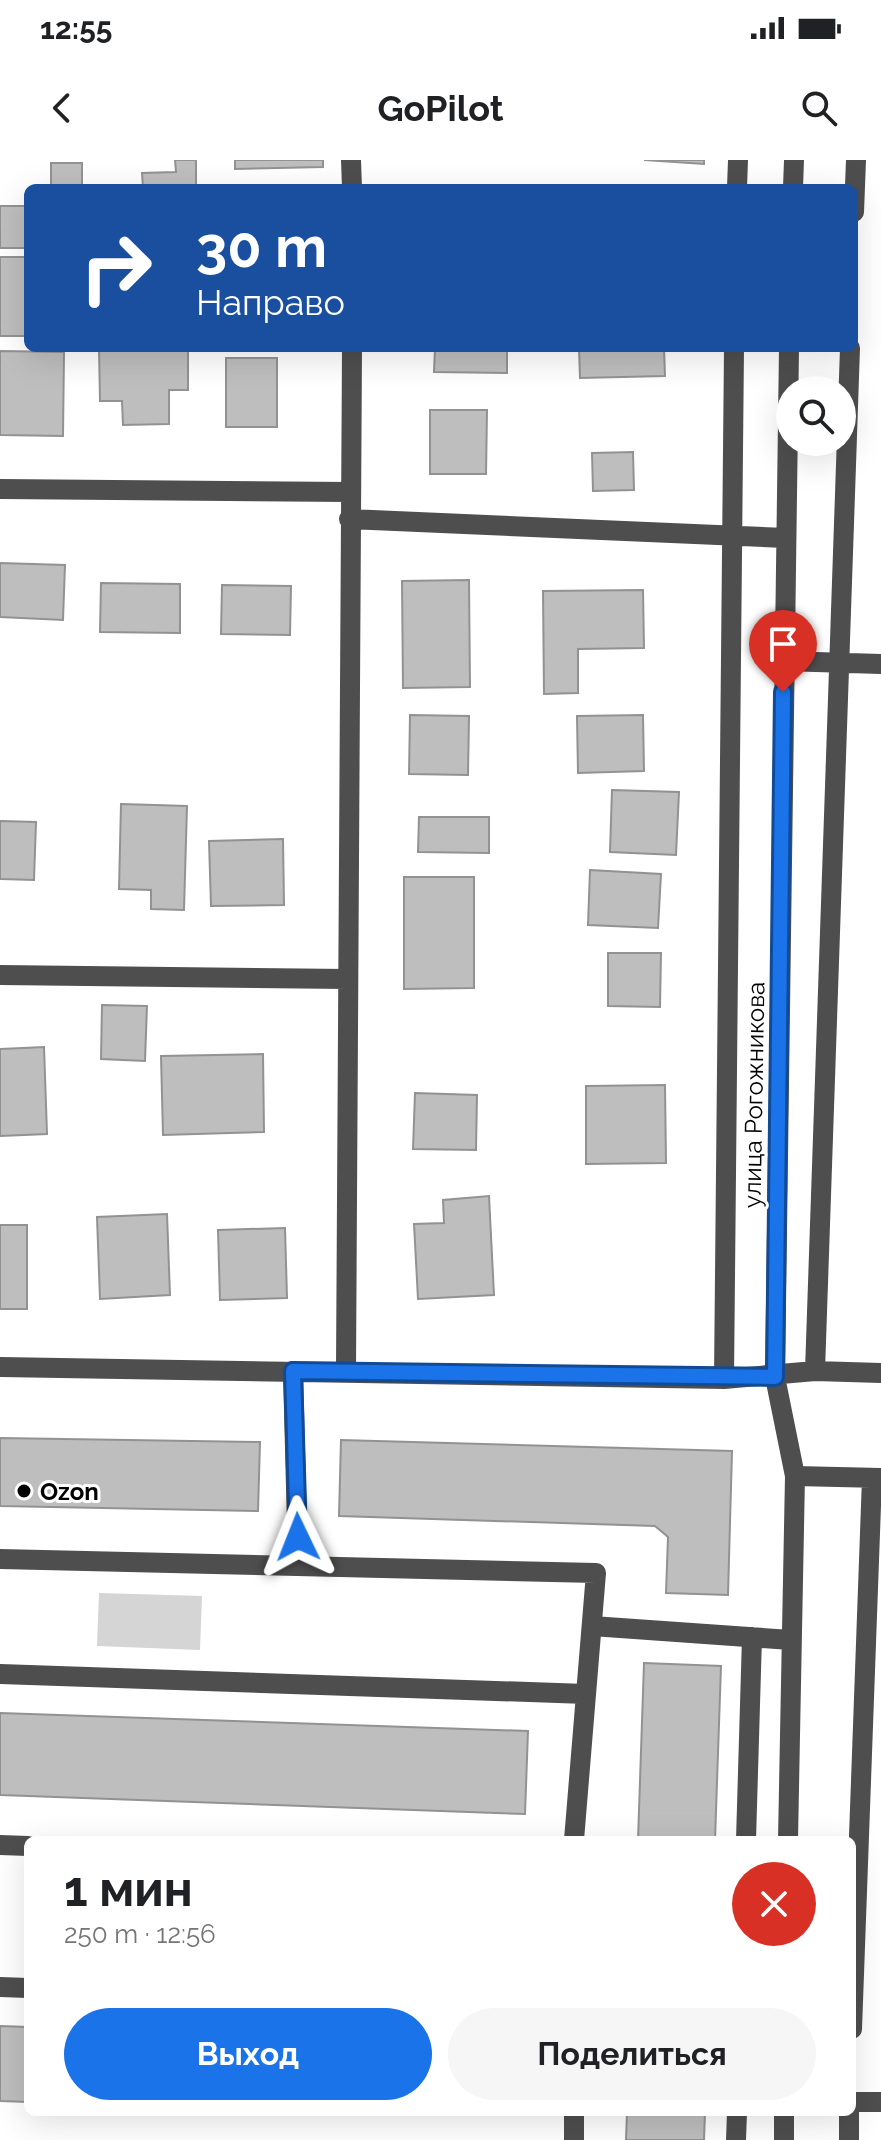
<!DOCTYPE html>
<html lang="ru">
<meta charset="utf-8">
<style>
:root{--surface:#fff;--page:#f6f6f6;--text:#202124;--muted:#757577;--accent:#1a73e8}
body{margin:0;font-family:Raleway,sans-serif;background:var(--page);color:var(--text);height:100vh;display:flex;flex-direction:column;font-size:30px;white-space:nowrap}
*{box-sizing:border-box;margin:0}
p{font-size:26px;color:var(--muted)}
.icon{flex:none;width:44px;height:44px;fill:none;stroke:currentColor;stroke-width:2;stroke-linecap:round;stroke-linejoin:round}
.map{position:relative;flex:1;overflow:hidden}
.drawer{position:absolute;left:24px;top:1676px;width:832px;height:280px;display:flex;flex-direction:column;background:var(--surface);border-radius:12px;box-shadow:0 8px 32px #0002}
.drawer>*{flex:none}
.guide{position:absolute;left:24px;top:24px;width:834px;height:168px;border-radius:12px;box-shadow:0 8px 32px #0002;background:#1a4fa0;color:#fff;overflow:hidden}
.controls{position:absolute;left:776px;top:216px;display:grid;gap:16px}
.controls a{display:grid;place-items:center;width:80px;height:80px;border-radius:50%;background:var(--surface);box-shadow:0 8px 32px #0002;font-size:40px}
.pin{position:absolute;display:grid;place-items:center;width:68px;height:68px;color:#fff;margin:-82px -34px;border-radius:50% 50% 50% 0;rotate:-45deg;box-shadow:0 0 8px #0007}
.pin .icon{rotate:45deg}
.me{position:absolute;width:88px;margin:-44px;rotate:358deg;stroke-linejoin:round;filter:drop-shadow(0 0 6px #0008)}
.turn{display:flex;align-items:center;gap:28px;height:168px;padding:0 40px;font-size:36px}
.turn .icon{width:104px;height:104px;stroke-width:2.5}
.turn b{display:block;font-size:56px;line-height:68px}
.round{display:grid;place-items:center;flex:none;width:84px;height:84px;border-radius:42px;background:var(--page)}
.overview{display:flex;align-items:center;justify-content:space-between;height:136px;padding:0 40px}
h1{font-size:48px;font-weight:700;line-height:60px}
.cta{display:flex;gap:16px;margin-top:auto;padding:16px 40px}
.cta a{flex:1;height:92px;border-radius:48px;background:var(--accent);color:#fff;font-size:32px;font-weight:700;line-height:92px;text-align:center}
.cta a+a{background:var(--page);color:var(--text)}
.status{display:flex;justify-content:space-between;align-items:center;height:56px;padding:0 40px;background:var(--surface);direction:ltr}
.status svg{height:22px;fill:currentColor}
header{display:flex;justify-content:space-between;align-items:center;height:104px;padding:0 40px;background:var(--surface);font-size:36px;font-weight:700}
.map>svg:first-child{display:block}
.green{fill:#d5d5d5}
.building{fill:#bebebe;stroke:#929292;stroke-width:2}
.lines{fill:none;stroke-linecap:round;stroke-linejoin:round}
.minor{stroke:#4e4e4e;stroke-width:20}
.route-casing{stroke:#114b97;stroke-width:20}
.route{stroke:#1a73e8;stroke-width:14}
.poi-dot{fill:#000;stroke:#fff;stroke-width:3}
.labels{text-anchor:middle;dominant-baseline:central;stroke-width:6;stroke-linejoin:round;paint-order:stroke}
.street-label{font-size:24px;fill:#000;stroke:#fff}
.poi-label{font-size:24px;font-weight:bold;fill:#000;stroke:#fff;text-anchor:start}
</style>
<div class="status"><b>12:55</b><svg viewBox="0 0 49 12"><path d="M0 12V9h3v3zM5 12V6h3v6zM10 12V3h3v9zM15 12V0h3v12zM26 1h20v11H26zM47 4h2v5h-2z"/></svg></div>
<header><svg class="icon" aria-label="back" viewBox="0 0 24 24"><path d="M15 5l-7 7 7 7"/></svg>GoPilot<svg class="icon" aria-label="search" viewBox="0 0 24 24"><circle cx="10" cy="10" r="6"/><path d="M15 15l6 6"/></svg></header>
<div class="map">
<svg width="881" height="1980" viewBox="0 0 881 1980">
<rect width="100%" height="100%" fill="#fff"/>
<path class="green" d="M99 1433 202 1436 200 1490 97 1486Z"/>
<path class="building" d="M175 0H196V28H143L142 13 176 12Z
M235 0H323V7L235 9Z
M644 0H704V4Z
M51 3H82V28H51Z
M0 46H28V88H0Z
M0 97H28V176H0Z
M99 188 188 189V230H169V264L123 265 122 241H100Z
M435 188H507V213L434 212Z
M579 188H664L665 216 580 218Z
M0 191 64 192 63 276 0 275Z
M226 198H277V267H226Z
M430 250H487L486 314H430Z
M633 292 634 330 593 331 592 293Z
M0 403 65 405 63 460 0 457Z
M469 420 470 527 403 528 402 421Z
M101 423 180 424V473L100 472Z
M222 425 291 426 290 475 221 474Z
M643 430 644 488 578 489V533L544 534 543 431Z
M410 555 469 556 468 615 409 614Z
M643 555 644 611 578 613 577 556Z
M612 630 679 632 676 695 610 692Z
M121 644 187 646 184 750 151 749V730L119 729Z
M419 657H489V693L418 692Z
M0 661 36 662 34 720 0 719Z
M283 679 284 745 211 746 209 681Z
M590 710 661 714 658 768 588 765Z
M404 717H474V828L404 829Z
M608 793H661L660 847 608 846Z
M102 845 147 846 145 901 101 899Z
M44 887 47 974 0 976V889Z
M263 894 264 972 163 975 161 896Z
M665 925 666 1003 586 1004V926Z
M415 933 477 935 476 990 413 989Z
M489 1036 494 1135 418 1139 414 1064 444 1063 443 1040Z
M167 1054 170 1135 100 1139 97 1057Z
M0 1065H27V1149H0Z
M285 1068 287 1138 220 1140 218 1070Z
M0 1278 260 1282 258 1351 0 1346Z
M341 1280 732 1291 728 1435 666 1433 668 1377 655 1366 339 1356Z
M644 1503 721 1506 715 1680H638Z
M0 1553 528 1571 525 1654 0 1635Z
M0 1866 28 1867V1942L0 1941Z
M627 1952H705L704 1980H626Z"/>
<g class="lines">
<path class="minor" d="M351 0 352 28
M737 28 738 0
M793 28 794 0
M854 52 856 0
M850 188 815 1211 881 1213
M0 329 349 332
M349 359 785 378
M783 501 881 504
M0 815 347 819
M0 1207 724 1219 815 1211
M346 1210 352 188
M293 1211 298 1405
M724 1219 734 188
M795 1316 881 1318
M0 1399 596 1413 574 1680
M592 1466 791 1480
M0 1514 586 1534
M746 1680 752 1477
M788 1680 795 1316 775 1217 789 188
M0 1685 28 1686
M0 1827 28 1828
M852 1869 872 1318
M852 1942H881
M574 1952V1980
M736 1980 737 1952
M784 1980V1952
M849 1980V1952"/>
</g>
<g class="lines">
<g class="route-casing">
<path id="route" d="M298 1377 293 1211 775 1217 783 532"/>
</g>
<use href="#route" class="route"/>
</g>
<circle class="poi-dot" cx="24" cy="1331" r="8"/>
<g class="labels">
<g class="street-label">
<text transform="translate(754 935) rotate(-89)">улица Рогожникова</text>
</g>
<g class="poi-label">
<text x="40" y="1331">Ozon</text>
</g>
</g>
</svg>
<div class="controls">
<a><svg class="icon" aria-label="search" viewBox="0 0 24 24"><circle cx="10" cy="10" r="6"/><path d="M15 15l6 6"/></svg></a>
</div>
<div class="pin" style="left:783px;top:532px;background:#d93025"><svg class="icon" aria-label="arrive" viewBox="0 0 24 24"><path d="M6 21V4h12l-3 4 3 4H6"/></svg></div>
<svg class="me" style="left:298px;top:1377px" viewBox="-20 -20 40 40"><path d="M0-17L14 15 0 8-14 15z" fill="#1a73e8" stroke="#fff" stroke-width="4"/></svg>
<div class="guide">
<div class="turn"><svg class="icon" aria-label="right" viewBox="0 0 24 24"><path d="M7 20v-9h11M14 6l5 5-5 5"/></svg><div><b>30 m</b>Направо</div></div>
</div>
<section class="drawer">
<div class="overview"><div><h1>1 мин</h1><p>250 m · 12:56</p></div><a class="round" style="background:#d93025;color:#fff"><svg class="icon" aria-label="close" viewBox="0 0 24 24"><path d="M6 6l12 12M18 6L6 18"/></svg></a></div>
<div class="cta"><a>Выход</a><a>Поделиться</a></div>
</section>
</div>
